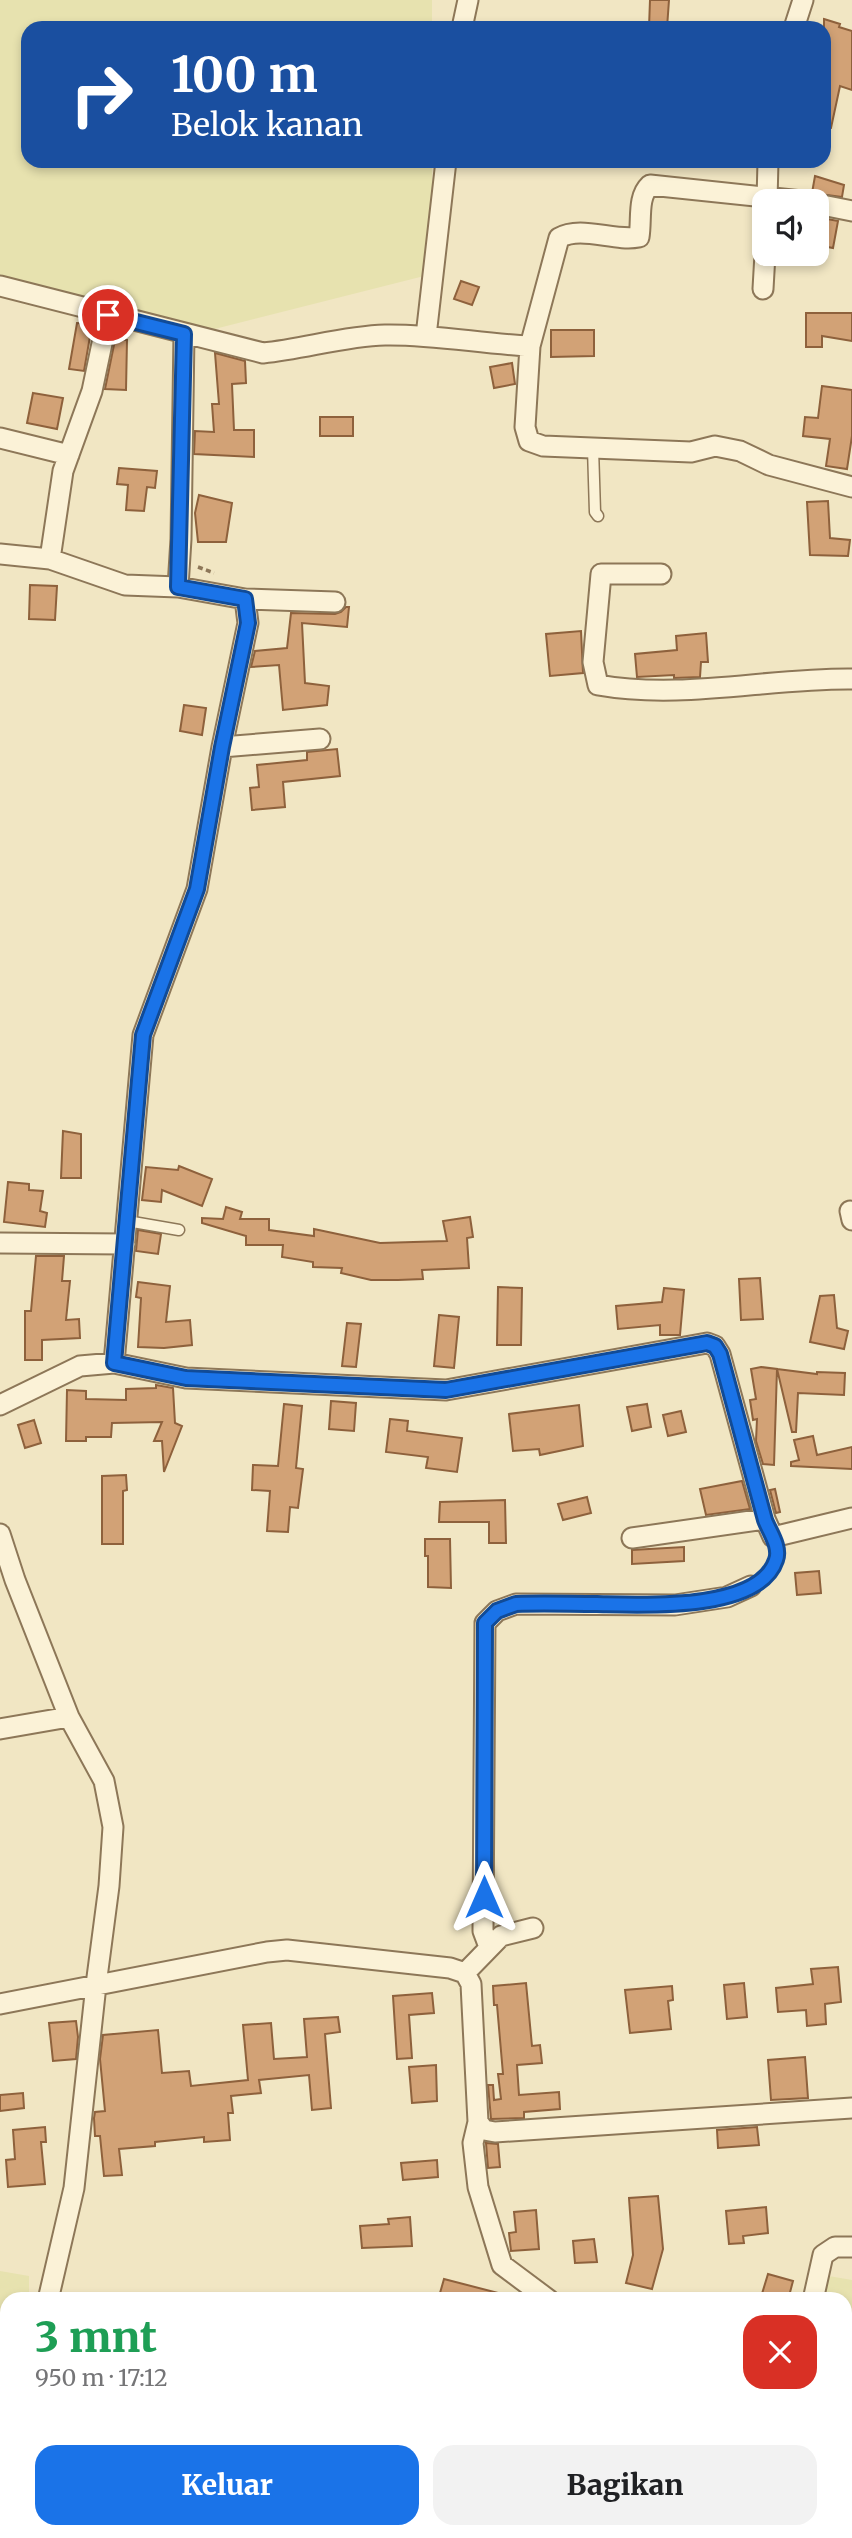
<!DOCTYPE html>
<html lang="id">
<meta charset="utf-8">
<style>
:root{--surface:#fff;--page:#f2f2f2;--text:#202124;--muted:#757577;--accent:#1a73e8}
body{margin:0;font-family:Merriweather,serif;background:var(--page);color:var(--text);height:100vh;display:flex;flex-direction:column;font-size:26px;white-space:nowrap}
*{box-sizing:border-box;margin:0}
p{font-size:23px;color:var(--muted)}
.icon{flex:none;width:38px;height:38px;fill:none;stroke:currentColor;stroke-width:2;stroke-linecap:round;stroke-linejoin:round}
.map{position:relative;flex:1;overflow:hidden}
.drawer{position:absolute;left:0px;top:2292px;width:852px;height:247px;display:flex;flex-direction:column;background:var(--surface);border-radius:21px 21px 0 0;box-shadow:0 4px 10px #0003}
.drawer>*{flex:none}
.guide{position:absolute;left:21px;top:21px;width:810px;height:147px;border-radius:21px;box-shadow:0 4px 10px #0003;background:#1a4fa0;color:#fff;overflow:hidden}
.fabs{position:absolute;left:752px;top:189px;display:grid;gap:14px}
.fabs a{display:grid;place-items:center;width:77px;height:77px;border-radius:14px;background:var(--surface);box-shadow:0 4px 10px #0003;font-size:35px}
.pin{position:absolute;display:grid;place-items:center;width:60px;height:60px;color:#fff;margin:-30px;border:4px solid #fff;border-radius:50%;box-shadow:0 2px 7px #0007}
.me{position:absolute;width:77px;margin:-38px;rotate:0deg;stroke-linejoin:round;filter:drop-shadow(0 0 5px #0008)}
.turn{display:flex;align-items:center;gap:24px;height:147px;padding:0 35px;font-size:32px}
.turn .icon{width:91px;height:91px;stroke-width:2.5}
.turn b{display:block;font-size:49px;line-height:60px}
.round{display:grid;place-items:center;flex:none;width:74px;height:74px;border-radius:21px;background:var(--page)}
.head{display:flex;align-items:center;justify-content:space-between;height:119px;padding:0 35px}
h1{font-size:42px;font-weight:800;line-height:52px;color:#1e9e55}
.button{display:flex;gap:14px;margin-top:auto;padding:14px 35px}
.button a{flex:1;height:80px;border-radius:21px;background:var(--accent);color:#fff;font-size:28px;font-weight:800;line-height:80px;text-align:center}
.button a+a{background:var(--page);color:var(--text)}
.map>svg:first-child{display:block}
.farmland{fill:#e7e2af}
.building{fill:#d2a276;stroke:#8e613c;stroke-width:2}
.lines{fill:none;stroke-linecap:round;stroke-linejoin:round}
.lane-casing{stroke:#8d7758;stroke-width:13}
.street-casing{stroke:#8d7758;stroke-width:23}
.path{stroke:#8d7758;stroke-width:3.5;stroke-dasharray:5 3.5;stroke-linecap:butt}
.lane{stroke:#fbf2d7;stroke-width:10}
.street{stroke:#fbf2d7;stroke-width:19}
.route-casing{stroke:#114b97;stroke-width:18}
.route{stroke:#1a73e8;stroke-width:12}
</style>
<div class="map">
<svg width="852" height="2538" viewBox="0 0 852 2538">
<rect width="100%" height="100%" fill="#f1e6c3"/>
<path class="farmland" d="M0 0H432V28H28V161H432V274L183 337 0 276Z
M0 2271 29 2276V2299L7 2300V2476H0Z
M817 2274 852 2280V2500H845V2300H809Z
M0 2509H7V2532H845V2528H852V2538H0Z"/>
<path class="building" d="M650 0H669L667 28H649Z
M824 19 840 24 839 27 852 31V90L840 86 831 128 824 127Z
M815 176 844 185 842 197 812 193Z
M817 217 838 221 833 248 817 245Z
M461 281 479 287 472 305 454 299Z
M806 313H852V341L822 336V347H806Z
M77 323 92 325 84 371 69 369Z
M551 330H594V356L551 357Z
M115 340H127L126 390 105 389Z
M215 353 245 361 246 383 232 384 234 430H254V457L194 454 195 431 214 432 212 404H219Z
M512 363 515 384 494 388 490 367Z
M822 386 852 390V436L847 469 826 466 830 439 803 436 805 417 818 418Z
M33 393 63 398 57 429 27 423Z
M320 417H353V436H320Z
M119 468 157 471 155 488 147 487 144 511 126 510 128 485 117 484Z
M199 495 232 503 226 542H198L195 513Z
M828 501 830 538 850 540 848 556 810 555 807 502Z
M30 585 57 586 55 620 29 619Z
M346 607H349L347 627 302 623 305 683 329 686 327 705 283 710 279 665 251 667 255 651 287 648 291 613 335 614 341 612Z
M581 631 583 673 550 676 546 634Z
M706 633 708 662H701L700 677 674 678V675L637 677 635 654 677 650 676 636Z
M184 705 206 708 202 735 180 731Z
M337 749 340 776 283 782 285 807 252 810 250 788 259 787 257 765 307 760V752Z
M63 1131 81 1134V1178H61Z
M179 1166 212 1179 202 1206 162 1190 161 1202 142 1200 146 1167 178 1170Z
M8 1182 29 1184V1190L43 1191 40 1211 47 1213 45 1227 4 1222Z
M226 1207 242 1212 240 1219H269V1230L314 1236V1229L380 1243 447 1241 443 1221 470 1217 473 1237 467 1238 469 1268 422 1270 423 1279 398 1280H371L341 1273 342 1268 313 1267V1262L282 1257 283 1245H246V1236L202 1223V1218L223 1219Z
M138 1230 161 1234 158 1254 136 1251Z
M36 1256H64L62 1281H70L66 1320 79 1319 80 1338 42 1340V1360H25V1311H31Z
M760 1278 763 1319 741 1320 739 1279Z
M138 1282 170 1286 166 1322 190 1320 192 1345 164 1348 138 1347 141 1298 136 1297Z
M498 1287 522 1288 521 1345H497Z
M664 1288 684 1290 680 1335H660V1325L618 1329 616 1306 662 1302Z
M834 1295 837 1328 848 1331 844 1349 810 1342 820 1296Z
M439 1315 459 1317 454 1368 434 1366Z
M347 1323 361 1324 356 1367 342 1366Z
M761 1367 777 1369 774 1465 763 1464 756 1441 757 1419 753 1420 750 1400 756 1399 751 1369Z
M777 1369 817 1374V1372L845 1373 844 1395 798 1393 796 1432H792Z
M156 1385 173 1388 175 1423 182 1426 164 1472 162 1441H154L162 1422 112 1423 111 1437H86V1441H66L67 1390 86 1391V1399L126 1400V1389L156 1388Z
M331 1401 356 1403 354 1431 329 1429Z
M284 1404 302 1406 296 1468 303 1469 298 1508 290 1507 288 1532 267 1531 270 1491 252 1490 253 1465 278 1466Z
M647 1404 651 1427 632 1431 627 1407Z
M579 1405 583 1446 540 1455 539 1449 513 1451 509 1414Z
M681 1411 686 1432 668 1436 663 1415Z
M390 1419 408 1421 407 1431 462 1438 457 1472 426 1468 428 1457 386 1452Z
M34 1420 41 1443 25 1448 18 1425Z
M813 1436 817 1455 852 1447V1469L791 1466V1462L799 1460 794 1440Z
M126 1475 127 1490 123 1491V1544H102V1476Z
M742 1481 750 1509 706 1515 700 1489Z
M775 1489 780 1512 776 1513 770 1490Z
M587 1497 591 1513 563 1520 558 1504Z
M505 1500 506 1543H489V1522H439L440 1502Z
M425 1539H450L451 1588 428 1587V1556H425Z
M684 1547V1561L632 1564V1550Z
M819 1571 821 1593 797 1595 795 1573Z
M838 1967 841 2002 825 2004 826 2024 807 2026 806 2010 778 2012 776 1988 813 1984 811 1969Z
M526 1983 532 2046 540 2045 542 2063 517 2065 519 2095 559 2092 560 2109 524 2112V2118L491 2119 488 2085H493L494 2100 501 2099 498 2074H503L497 2005H494L493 1986Z
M744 1983 747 2017 727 2019 724 1985Z
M672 1986 673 2000 668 2001 671 2029 630 2033 625 1990Z
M432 1993 434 2013 409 2015 412 2058 397 2059 393 1996Z
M338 2017 340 2032 325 2034 331 2108 312 2110 309 2075 259 2080 261 2093 231 2096 233 2113H228L230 2140 204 2142V2137L155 2142V2146L119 2149 122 2175 104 2176 100 2136H95L94 2118 95 2112 105 2111 100 2059 103 2035 158 2030 162 2073 189 2071 191 2086 248 2080 243 2025 271 2023 274 2059 307 2057 304 2019Z
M76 2021 78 2037 76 2059 53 2061 49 2023Z
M805 2057 808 2098 771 2100 768 2060Z
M436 2065 437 2101 412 2103 409 2067Z
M23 2093 24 2108 0 2111V2095Z
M45 2127 46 2142H41L45 2184 8 2187 6 2160 15 2159 13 2130Z
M757 2127 759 2145 718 2148 717 2130Z
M486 2143 498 2144 500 2167 488 2168Z
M437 2160 438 2177 403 2180 401 2163Z
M658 2196 663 2249 652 2289 626 2283 633 2255 629 2198Z
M766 2207 768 2233 743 2236 744 2243 729 2244 726 2211Z
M536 2210 539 2249 511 2251 509 2233 516 2232 514 2212Z
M410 2217 412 2246 362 2248 360 2226 389 2224 388 2219Z
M594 2239 597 2262 575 2263 573 2241Z
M768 2274 793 2281 788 2300 761 2297Z
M444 2279 502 2294 501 2300H438Z"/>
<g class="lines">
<g class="lane-casing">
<path id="lane" d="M593 448 595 512 598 516
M127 1221 179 1230
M751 1586C775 1570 779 1565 773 1537"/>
</g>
<g class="street-casing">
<path id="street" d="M462 28 468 0
M794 28 803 0
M767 201 768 161
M817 204 852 211
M0 286 263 353C304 349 344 336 385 335 434 334 482 344 530 346L525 427 529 441 543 446 691 452 715 446 740 451 769 465 852 487
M763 289 765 254
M108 315 92 391 63 471 50 559 125 585 178 587 245 599 335 602
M426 336 446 161
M530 346 559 238C581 225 614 242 639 237 642 220 637 197 650 185L802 201
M0 438 69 455
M0 554 50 559
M661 574H601L593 662 598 685C682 700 767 678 852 679
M178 587 181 539 184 334
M222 747 320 739
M850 1211 852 1220
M0 1243 125 1244
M114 1363 143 1035 197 889 222 747 248 623 245 599
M0 1405 80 1366 114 1363 186 1378 446 1390 707 1343 715 1346 720 1354 765 1519 773 1537 852 1518
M0 1534 15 1580 69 1717
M632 1538 765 1519
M0 1729 69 1717 104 1781 113 1827 109 1886 96 1985 74 2188 48 2300
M489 1947 483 1931 485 1623 497 1611 516 1604 675 1605 727 1597 751 1586
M465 1973 501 1936 533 1928
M0 2004 267 1952 287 1950 450 1968 465 1973 471 1984 478 2122 473 2143 478 2187 502 2265 549 2300
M478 2122 484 2130 495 2132 852 2108
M813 2300 823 2255 835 2247H852
M0 2498H7"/>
</g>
<path class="path" d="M198 567 214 573"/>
<use href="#lane" class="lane"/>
<use href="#street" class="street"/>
</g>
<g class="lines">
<g class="route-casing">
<path id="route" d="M108 315 184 334 178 587 245 599 248 623 222 747 197 889 143 1035 114 1363 186 1378 446 1390 707 1343 715 1346 720 1354 765 1520C769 1531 781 1547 776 1560 759 1612 641 1605 597 1604 570 1604 543 1603 516 1604L497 1611 485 1623 484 1897"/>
</g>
<use href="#route" class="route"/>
</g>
</svg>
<div class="fabs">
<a><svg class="icon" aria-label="sound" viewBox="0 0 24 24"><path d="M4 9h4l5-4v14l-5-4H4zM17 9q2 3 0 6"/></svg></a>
</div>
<div class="pin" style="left:108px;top:315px;background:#d93025"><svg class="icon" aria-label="arrive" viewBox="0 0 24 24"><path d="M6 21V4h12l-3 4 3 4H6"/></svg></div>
<svg class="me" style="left:484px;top:1897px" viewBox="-20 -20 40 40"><path d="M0-17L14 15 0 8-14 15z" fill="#1a73e8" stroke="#fff" stroke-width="4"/></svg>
<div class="guide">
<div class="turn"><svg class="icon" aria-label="right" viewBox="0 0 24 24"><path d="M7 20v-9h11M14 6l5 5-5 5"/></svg><div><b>100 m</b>Belok kanan</div></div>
</div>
<section class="drawer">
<div class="head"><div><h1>3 mnt</h1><p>950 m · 17:12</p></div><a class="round" style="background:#d93025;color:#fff"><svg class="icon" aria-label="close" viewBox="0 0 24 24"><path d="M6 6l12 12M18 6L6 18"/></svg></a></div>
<div class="button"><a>Keluar</a><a>Bagikan</a></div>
</section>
</div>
